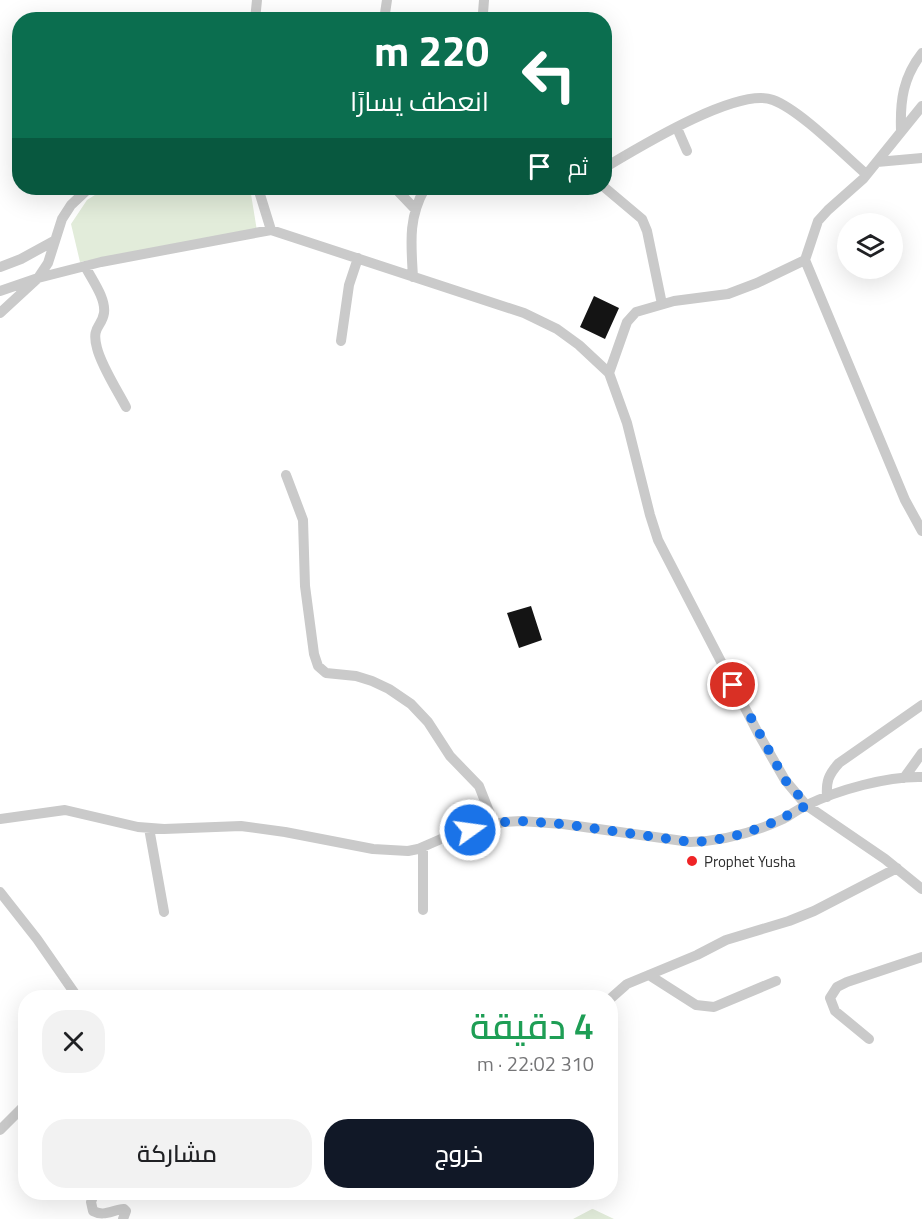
<!DOCTYPE html>
<html lang="ar">
<meta charset="utf-8">
<style>
:root{--surface:#fff;--page:#f2f2f2;--text:#202124;--muted:#757577;--accent:#111827}
body{margin:0;font-family:"Titillium Web",Cairo,sans-serif;background:var(--page);color:var(--text);direction:rtl;height:100vh;display:flex;flex-direction:column;font-size:22px;white-space:nowrap}
*{box-sizing:border-box;margin:0}
p{font-size:20px;color:var(--muted)}
.icon{flex:none;width:33px;height:33px;fill:none;stroke:currentColor;stroke-width:2;stroke-linecap:round;stroke-linejoin:round}
.map{position:relative;flex:1;overflow:hidden;direction:ltr}
.sheet{position:absolute;left:18px;top:990px;width:600px;height:210px;display:flex;flex-direction:column;background:var(--surface);border-radius:24px;box-shadow:0 6px 24px #0002;direction:rtl}
.sheet>*{flex:none}
.banner{position:absolute;left:12px;top:12px;width:600px;height:183px;border-radius:24px;box-shadow:0 6px 24px #0002;direction:rtl;background:#0b6e4f;color:#fff;overflow:hidden}
.tools{position:absolute;left:837px;top:213px;display:grid;gap:12px}
.tools a{display:grid;place-items:center;width:66px;height:66px;border-radius:50%;background:var(--surface);box-shadow:0 6px 24px #0002;font-size:30px}
.pin{position:absolute;display:grid;place-items:center;width:51px;height:51px;color:#fff;margin:-26px;border:3px solid #fff;border-radius:50%;box-shadow:0 2px 6px #0007}
.me{position:absolute;width:66px;margin:-33px;rotate:76deg;stroke-linejoin:round;filter:drop-shadow(0 0 4px #0008)}
.turn{display:flex;align-items:center;gap:21px;height:126px;padding:0 24px;font-size:27px}
.turn .icon{width:78px;height:78px;stroke-width:2.5}
.turn b{display:block;font-size:42px;line-height:51px}
.then{display:flex;align-items:center;height:57px;padding:0 24px;background:#0003;gap:12px;font-size:22px}
.round{display:grid;place-items:center;flex:none;width:63px;height:63px;border-radius:24px;background:var(--page)}
.headline{display:flex;align-items:center;justify-content:space-between;height:102px;padding:0 24px}
h1{font-size:36px;font-weight:600;line-height:45px;color:#1e9e55}
.cta{display:flex;gap:12px;margin-top:auto;padding:12px 24px}
.cta a{flex:1;height:69px;border-radius:24px;background:var(--accent);color:#fff;font-size:24px;font-weight:600;line-height:69px;text-align:center}
.cta a+a{background:var(--page);color:var(--text)}
.map>svg:first-child{display:block}
.green{fill:#e2ecda}
.building{fill:#141414}
.lines{fill:none;stroke-linecap:round;stroke-linejoin:round}
.street{stroke:#cacaca;stroke-width:10}
.route{stroke:#1a73e8;stroke-width:10;stroke-dasharray:0 18}
.poi-dot{fill:#ef2426;stroke:#fff;stroke-width:2}
.labels{text-anchor:middle;dominant-baseline:central;stroke-width:6;stroke-linejoin:round;paint-order:stroke}
.poi-label{font-size:15px;fill:#2d2d2d;stroke:#fff;text-anchor:start}
</style>
<div class="map">
<svg width="922" height="1219" viewBox="0 0 922 1219">
<rect width="100%" height="100%" fill="#fff"/>
<path class="green" d="M106 188H250L257 231 80 262 71 224 87 200Z
M592 1209H593L614 1219H573Z"/>
<path class="building" d="M594 296 619 308 605 339 580 327Z
M531 606 542 640 519 648 507 613Z"/>
<g class="lines">
<path class="street" d="M255 20 257 0
M384 20 387 0
M481 20 483 13 484 0
M677 128 687 151
M901 130C900 101 903 77 922 53
M877 162 922 158
M604 168C636 149 738 86 773 100 800 110 843 154 866 174
M604 187 642 219 647 231 662 304
M258 188 271 230
M395 188 415 209
M805 260 818 221 828 210 863 179 922 106
M85 266C92 280 106 298 104 313 102 327 91 326 97 348 101 365 117 390 126 407
M0 267 21 259 54 241
M413 277C411 243 408 218 425 188
M0 291 38 278 101 262 271 230 524 313 557 329 579 345 609 373 627 423 650 515 658 540 758 733 785 780 806 805 885 859 922 889
M0 313 38 278 48 263 62 219 71 205 89 188
M341 341 349 285 358 258
M609 373 627 322 636 312 674 301 728 294 757 283 805 260 905 500 922 531
M286 475 303 520 305 586 314 654 318 666 326 673 356 676 372 681 389 689 411 704 428 722 450 756 479 786 494 824
M904 778 922 753
M827 797C826 782 828 775 839 763L922 705
M0 819 65 810 138 827 164 829 241 826 285 832 373 849 408 851 418 849 448 836 504 822 521 821 563 824 690 842C723 841 753 833 783 819 791 815 798 809 807 805 838 790 887 776 922 777
M149 828 164 912
M0 892 37 939 78 998
M423 910V847
M649 975 696 1005 714 1007 776 981
M610 999 627 984 697 955 726 940 789 921 814 911 897 868
M869 1039 835 1011 830 998 837 987 847 982 922 957
M0 1130 26 1104
M95 1192 91 1202 93 1211C104 1217 112 1210 124 1209L126 1211 123 1219"/>
</g>
<g class="lines">
<path class="route" d="M470 830 504 822 521 821 563 824 690 842C733 841 770 826 807 805L785 780 733 685"/>
</g>
<circle class="poi-dot" cx="692" cy="861" r="6"/>
<g class="labels">
<g class="poi-label">
<text x="704" y="861">Prophet Yusha</text>
</g>
</g>
</svg>
<div class="tools">
<a><svg class="icon" aria-label="layers" viewBox="0 0 24 24"><path d="M12 4l9 5-9 5-9-5zM3 14l9 5 9-5"/></svg></a>
</div>
<div class="pin" style="left:733px;top:685px;background:#d93025"><svg class="icon" aria-label="arrive" viewBox="0 0 24 24"><path d="M6 21V4h12l-3 4 3 4H6"/></svg></div>
<svg class="me" style="left:470px;top:830px" viewBox="-20 -20 40 40"><circle r="17" fill="#1a73e8" stroke="#fff" stroke-width="3"/><path d="M0-11L8 9 0 5-8 9z" fill="#fff"/></svg>
<div class="banner">
<div class="turn"><svg class="icon" aria-label="left" viewBox="0 0 24 24"><path d="M17 20v-9H6M10 6l-5 5 5 5"/></svg><div><b>220 m</b>انعطف يسارًا</div></div>
<div class="then">ثم<svg class="icon" aria-label="arrive" viewBox="0 0 24 24"><path d="M6 21V4h12l-3 4 3 4H6"/></svg></div>
</div>
<section class="sheet">
<div class="headline"><div><h1>4 دقيقة</h1><p>310 m · 22:02</p></div><a class="round"><svg class="icon" aria-label="close" viewBox="0 0 24 24"><path d="M6 6l12 12M18 6L6 18"/></svg></a></div>
<div class="cta"><a>خروج</a><a>مشاركة</a></div>
</section>
</div>
